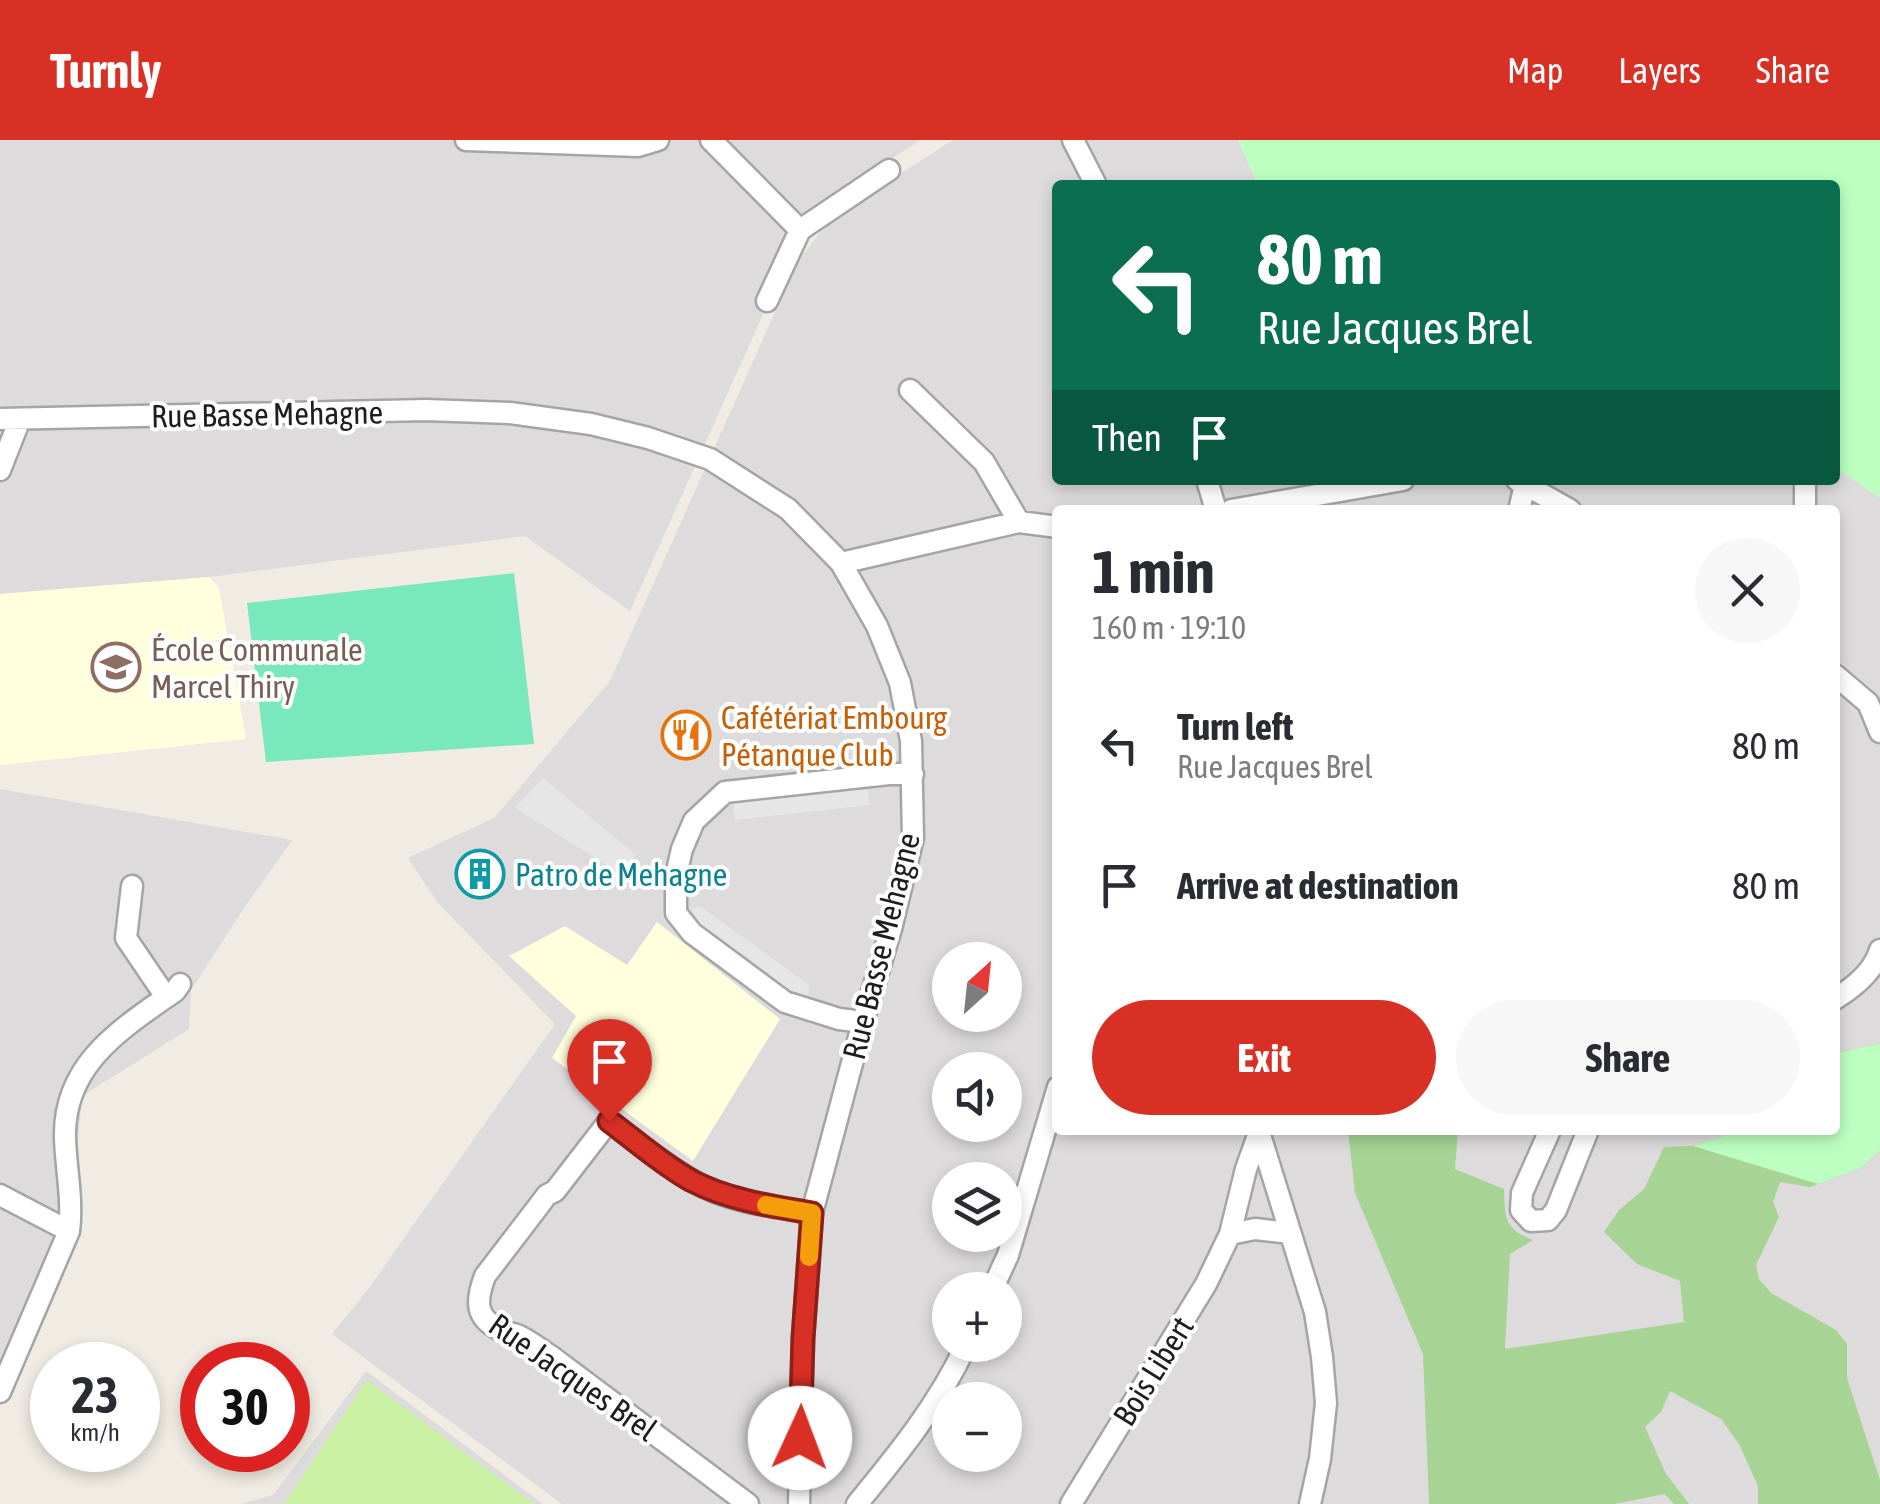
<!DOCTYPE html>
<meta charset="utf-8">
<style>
:root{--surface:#fff;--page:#f7f7f7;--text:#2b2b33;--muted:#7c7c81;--accent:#d93025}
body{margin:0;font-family:"Asap Condensed",sans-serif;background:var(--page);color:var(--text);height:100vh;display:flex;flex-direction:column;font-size:38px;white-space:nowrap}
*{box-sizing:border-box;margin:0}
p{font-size:32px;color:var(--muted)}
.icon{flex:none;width:55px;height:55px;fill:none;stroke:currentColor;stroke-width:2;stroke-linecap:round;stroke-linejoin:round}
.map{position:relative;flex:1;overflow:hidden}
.sheet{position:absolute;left:1052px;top:365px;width:788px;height:630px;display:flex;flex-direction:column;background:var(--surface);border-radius:10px;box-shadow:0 5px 15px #0003}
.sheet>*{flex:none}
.hud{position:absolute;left:1052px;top:40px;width:788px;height:305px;border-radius:10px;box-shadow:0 5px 15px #0003;background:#0b6e4f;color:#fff;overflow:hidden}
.needle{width:65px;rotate:27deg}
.buttons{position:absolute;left:932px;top:802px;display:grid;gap:20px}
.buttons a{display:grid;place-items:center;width:90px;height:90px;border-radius:50%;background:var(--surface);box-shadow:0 5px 15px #0003;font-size:50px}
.speed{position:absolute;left:30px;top:1202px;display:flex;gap:20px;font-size:50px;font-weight:700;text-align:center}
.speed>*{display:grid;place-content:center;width:130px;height:130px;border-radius:50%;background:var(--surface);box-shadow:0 5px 15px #0003;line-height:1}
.speed small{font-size:25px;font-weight:400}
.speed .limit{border:15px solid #d22;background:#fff;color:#111}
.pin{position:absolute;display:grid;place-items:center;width:85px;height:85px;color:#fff;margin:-102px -42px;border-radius:50% 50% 50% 0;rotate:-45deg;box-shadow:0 0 10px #0007}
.pin .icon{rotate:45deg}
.me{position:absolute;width:110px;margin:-55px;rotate:2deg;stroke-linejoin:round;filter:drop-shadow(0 0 8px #0008)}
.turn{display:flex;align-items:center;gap:35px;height:210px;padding:0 40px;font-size:45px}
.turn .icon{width:130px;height:130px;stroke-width:2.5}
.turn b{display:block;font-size:70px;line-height:85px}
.then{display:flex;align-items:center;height:95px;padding:0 40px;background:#0003;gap:20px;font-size:38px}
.round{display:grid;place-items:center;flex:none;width:105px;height:105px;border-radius:52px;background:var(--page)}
.summary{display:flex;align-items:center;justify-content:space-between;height:170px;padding:0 40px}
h1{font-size:60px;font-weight:700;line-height:75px}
.action{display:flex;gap:20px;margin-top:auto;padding:20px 40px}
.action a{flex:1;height:115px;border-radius:60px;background:var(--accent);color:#fff;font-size:40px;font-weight:700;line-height:115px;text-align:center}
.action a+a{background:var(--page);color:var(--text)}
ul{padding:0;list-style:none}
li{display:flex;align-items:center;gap:30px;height:140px;padding:0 40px}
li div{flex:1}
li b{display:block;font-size:38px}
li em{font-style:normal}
header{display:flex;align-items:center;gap:60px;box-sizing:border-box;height:140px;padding:0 50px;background:var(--accent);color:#fff}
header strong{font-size:48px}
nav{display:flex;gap:55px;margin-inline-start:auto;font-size:35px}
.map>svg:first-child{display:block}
.residential{fill:#dddbdb;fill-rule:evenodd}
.education{fill:#ffffde}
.grass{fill:#caf0a4}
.forest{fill:#a7d494}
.park{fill:#bcffc1}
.pitch{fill:#79e8bc}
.parking{fill:#e6e6e6}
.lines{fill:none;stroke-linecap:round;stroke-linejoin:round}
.minor-casing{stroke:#a5a5a5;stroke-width:25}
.minor{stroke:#fff;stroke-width:20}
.route-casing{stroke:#8d1f18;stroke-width:25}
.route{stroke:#d93025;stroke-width:18}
.slow{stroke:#f59e0b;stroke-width:18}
.labels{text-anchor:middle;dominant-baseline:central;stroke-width:8;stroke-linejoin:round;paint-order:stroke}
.street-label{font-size:32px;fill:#1e1e1e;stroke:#fff}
.education-label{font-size:32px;fill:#785e54;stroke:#fff;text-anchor:start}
.food-label{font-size:32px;fill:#c56008;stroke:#fff;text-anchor:start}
.culture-label{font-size:32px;fill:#0d838f;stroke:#fff;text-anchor:start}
</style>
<header>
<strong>Turnly</strong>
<nav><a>Map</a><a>Layers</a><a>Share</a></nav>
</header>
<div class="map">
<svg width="1880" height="1364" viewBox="0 0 1880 1364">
<rect width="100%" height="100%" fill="#f0ece3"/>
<path class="residential" d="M0 0H920L808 74 630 471 525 396 209 437 0 454Z
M953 0H1238L1258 45H1058V340H1835V327L1880 358V1364H562L332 1194 369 1148 555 884 437 762 408 718 494 678 610 541 797 123 832 77ZM1058 370H1835V990H1058ZM950 820H1005V875H950ZM950 930H1005V985H950ZM950 1040H1005V1095H950ZM950 1150H1005V1205H950ZM950 1260H1005V1315H950Z
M0 649 292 700 246 765 191 850 189 889 82 956 72 1067 0 1247Z
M366 1231 543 1364H241L273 1355Z"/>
<path class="education" d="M209 437 219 448 246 599 0 625V454Z
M657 782 780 879 693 1021 552 918 576 876 509 816 565 786 627 825Z"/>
<path class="grass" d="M367 1240 534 1364H284Z"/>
<path class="forest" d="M1880 904V1010L1861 1028 1810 1047 1780 1042 1773 1062 1779 1077 1756 1125 1759 1139 1771 1153 1836 1190 1847 1204V1238L1880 1340V1364H1758V1346L1739 1304 1721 1279 1670 1251 1661 1272 1645 1287 1666 1334 1689 1364H1674L1665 1354 1614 1364H1429L1423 1214 1355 1053 1348 990H1458L1455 1029 1504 1049C1505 1078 1504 1089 1533 1100L1510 1114 1505 1209 1684 1182 1680 1141 1637 1124 1604 1092 1619 1070 1644 1049 1664 1007 1693 1006 1726 995 1729 990H1835V913Z"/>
<path class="park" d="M1238 0H1880V358L1835 327V45H1258Z
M1880 904V1010L1861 1028 1818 1044 1693 1006 1726 995 1729 990H1835V913Z"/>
<path class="pitch" d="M514 433 534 604 266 622 247 463Z"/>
<path class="parking" d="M543 638 636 715 620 733 515 668Z
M867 646 870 665 735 680 733 661Z
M700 766 809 845 807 860 782 845 702 786 691 769Z"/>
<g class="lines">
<g class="minor-casing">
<path id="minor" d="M466 0 638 6 658 0
M711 0 800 90
M1073 0 1096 45
M767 161 800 90 889 30
M0 279 426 270 510 273 591 284 648 298 710 319 788 369 841 423 877 486 900 543 911 601 913 698 891 789 863 882 812 1073 803 1198 799 1364
M0 330 20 279
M1207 340 1216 370H1217
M1517 340 1570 370
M1805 340V370
M1231 370 1403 340
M1519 370 1525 345
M1019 382 1058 387
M841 423 1019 382 984 322 910 250
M1835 535 1868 563 1880 592
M132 746 126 798 166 857
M1835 859C1853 848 1874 831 1880 810
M863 882 839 879 785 862 692 793 676 773V735L682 709 694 681 725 652 889 634H913
M1550 990 1522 1053 1521 1070 1531 1081 1548 1080 1556 1070 1588 990
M1260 995 1315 1172 1322 1217 1326 1263 1320 1319 1310 1364
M0 1055 69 1091
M1230 1094 1255 1089 1290 1093
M992 1150 1008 1115 1058 947
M0 1252 69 1091C73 1059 66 1030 65 998 63 924 121 889 175 851L180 844
M748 1364 552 1217C541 1210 529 1200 517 1195 512 1193 506 1193 501 1190 474 1178 476 1160 485 1136L547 1055 555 1051 609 981C642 1006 675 1034 713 1051 744 1064 779 1067 812 1073
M857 1364C898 1314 939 1264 966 1205
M1071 1364 1206 1144 1230 1094 1246 1029 1260 990"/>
</g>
<use href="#minor" class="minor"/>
</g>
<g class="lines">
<g class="route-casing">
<path id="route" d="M609 981C636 1001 663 1025 692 1041 729 1060 771 1066 812 1073L803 1198 800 1298"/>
</g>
<use href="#route" class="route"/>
<path class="slow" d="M766 1065 812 1073 809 1117"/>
</g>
<defs>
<g id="school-ring" transform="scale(2.5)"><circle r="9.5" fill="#fff" stroke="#8d6e63" stroke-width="1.5"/><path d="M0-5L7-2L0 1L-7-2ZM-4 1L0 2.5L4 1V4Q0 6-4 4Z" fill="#8d6e63"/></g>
<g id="restaurant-ring" transform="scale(2.5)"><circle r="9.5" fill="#fff" stroke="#e8710a" stroke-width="1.5"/><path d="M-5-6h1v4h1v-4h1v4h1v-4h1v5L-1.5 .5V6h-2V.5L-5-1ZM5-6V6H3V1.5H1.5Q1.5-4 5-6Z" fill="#e8710a"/></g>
<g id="building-ring" transform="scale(2.5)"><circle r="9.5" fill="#fff" stroke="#0f9aa8" stroke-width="1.5"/><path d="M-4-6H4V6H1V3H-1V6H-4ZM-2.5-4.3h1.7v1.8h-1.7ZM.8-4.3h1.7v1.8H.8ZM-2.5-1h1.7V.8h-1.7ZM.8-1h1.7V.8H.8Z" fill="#0f9aa8"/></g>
</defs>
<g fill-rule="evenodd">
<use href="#school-ring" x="116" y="527"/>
<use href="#restaurant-ring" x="686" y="595"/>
<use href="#building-ring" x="480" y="734"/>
</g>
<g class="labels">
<g class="street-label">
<text transform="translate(267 274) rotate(-1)">Rue Basse Mehagne</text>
<text transform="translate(881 806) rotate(-76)">Rue Basse Mehagne</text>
<text transform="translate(1153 1231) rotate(-58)">Bois Libert</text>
<text transform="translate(573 1237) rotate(35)">Rue Jacques Brel</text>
</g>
<g class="education-label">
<text x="151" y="509">École Communale<tspan x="151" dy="37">Marcel Thiry</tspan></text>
</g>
<g class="food-label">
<text x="721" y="577">Cafétériat Embourg<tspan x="721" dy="37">Pétanque Club</tspan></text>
</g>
<g class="culture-label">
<text x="515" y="734">Patro de Mehagne</text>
</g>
</g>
</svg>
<div class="buttons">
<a><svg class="needle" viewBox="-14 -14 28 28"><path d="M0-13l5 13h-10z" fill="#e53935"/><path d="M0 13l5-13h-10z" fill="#7c7c81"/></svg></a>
<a><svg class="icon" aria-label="sound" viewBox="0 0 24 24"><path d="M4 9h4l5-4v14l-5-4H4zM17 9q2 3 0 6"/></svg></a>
<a><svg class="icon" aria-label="layers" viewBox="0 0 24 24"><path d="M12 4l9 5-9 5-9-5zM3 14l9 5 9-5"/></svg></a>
<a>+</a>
<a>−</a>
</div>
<div class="speed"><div>23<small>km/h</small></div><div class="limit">30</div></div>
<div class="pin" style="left:609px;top:981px;background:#d93025"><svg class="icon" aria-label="arrive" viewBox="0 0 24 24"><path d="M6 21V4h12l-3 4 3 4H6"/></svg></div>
<svg class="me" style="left:800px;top:1298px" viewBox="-20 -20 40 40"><circle r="19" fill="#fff"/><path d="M0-13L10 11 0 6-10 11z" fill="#d93025"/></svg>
<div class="hud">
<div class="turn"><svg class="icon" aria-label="left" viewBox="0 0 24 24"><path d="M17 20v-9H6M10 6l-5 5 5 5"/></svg><div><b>80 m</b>Rue Jacques Brel</div></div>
<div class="then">Then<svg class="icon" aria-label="arrive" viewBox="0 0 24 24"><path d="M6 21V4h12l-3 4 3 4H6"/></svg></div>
</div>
<section class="sheet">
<div class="summary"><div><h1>1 min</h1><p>160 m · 19:10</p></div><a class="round"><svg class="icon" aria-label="close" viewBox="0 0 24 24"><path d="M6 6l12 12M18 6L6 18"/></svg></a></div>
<ul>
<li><svg class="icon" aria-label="left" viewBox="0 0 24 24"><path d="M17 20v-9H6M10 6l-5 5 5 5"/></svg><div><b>Turn left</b><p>Rue Jacques Brel</p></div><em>80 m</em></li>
<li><svg class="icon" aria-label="arrive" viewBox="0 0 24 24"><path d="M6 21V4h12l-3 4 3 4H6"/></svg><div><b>Arrive at destination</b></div><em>80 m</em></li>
</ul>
<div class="action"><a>Exit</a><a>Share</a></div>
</section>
</div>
